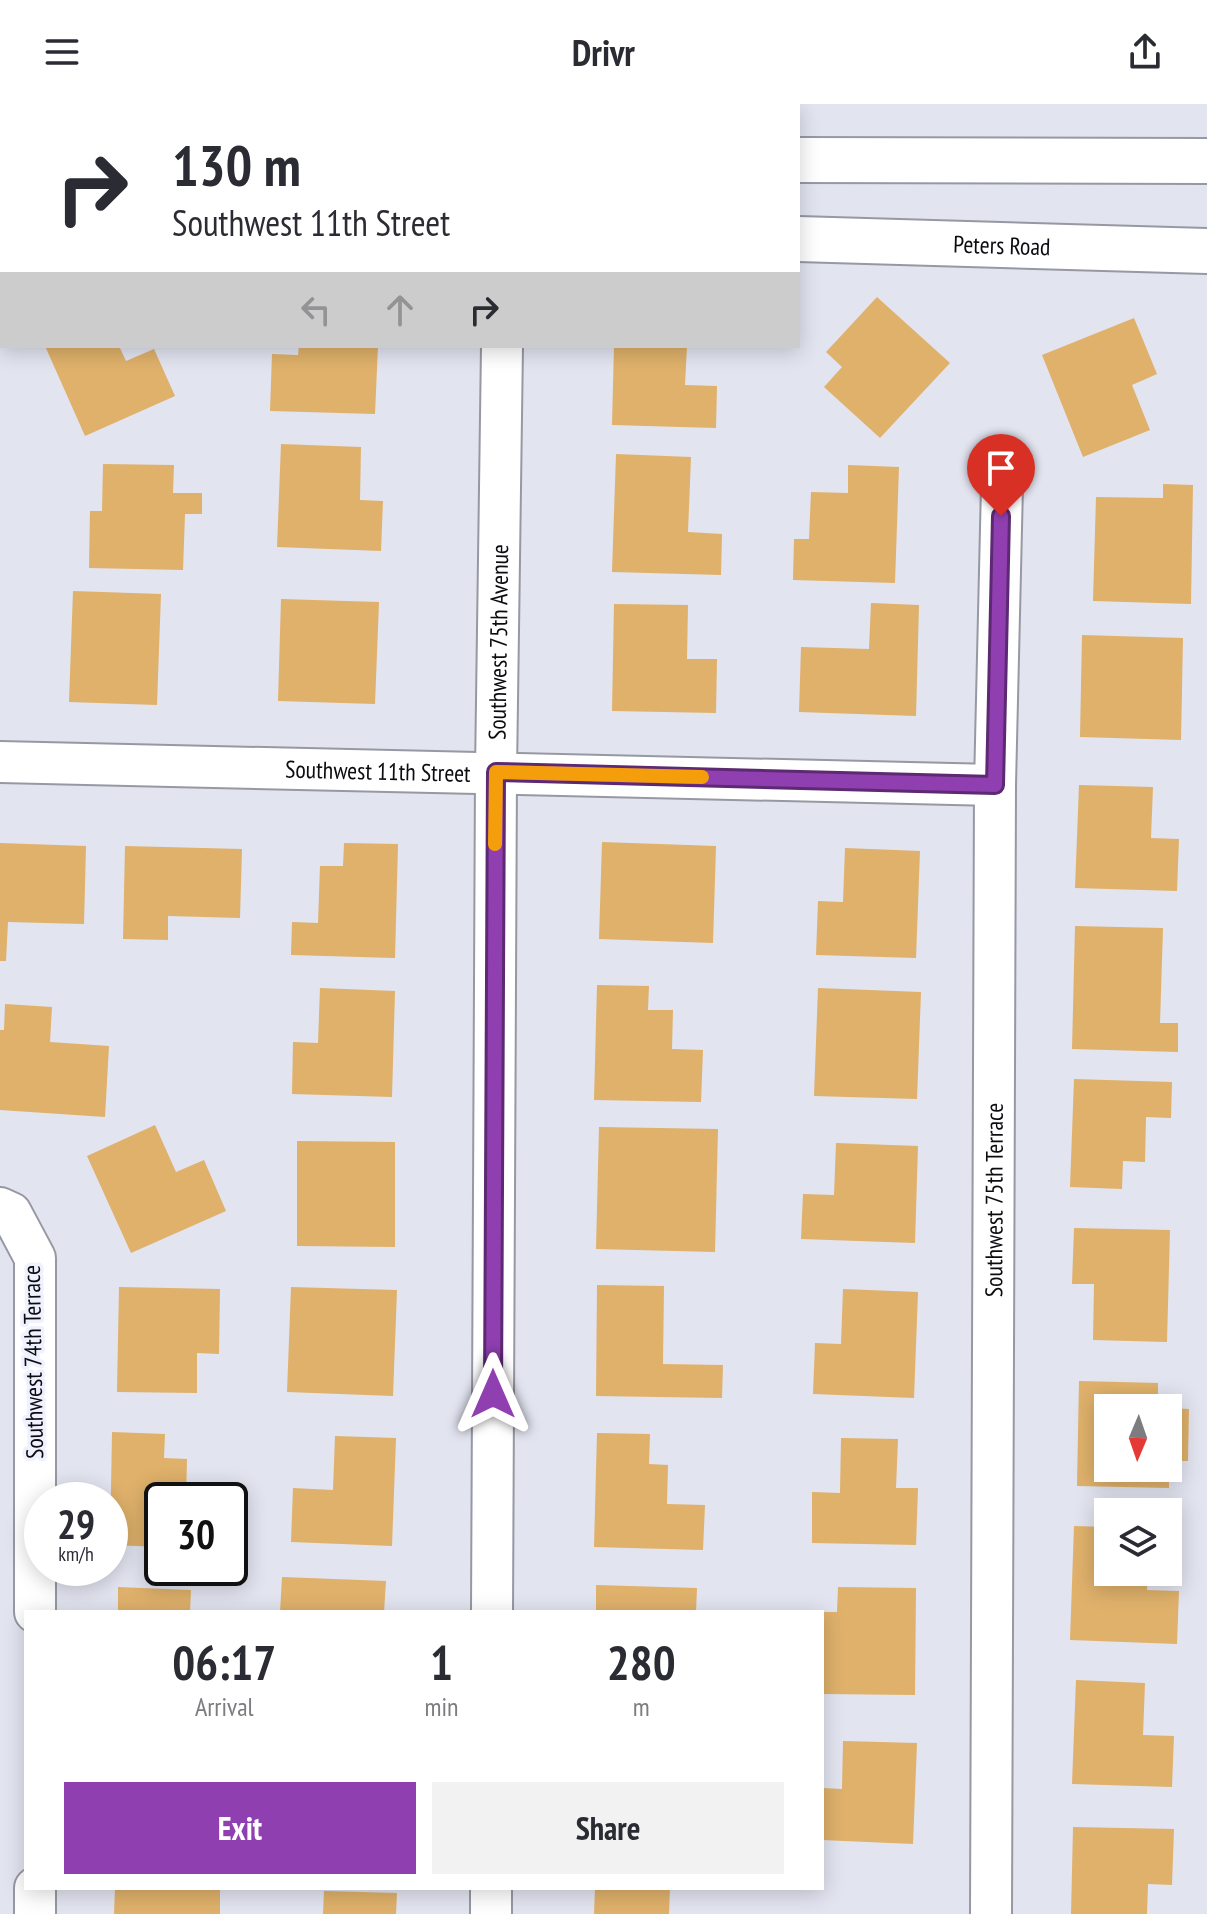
<!DOCTYPE html>
<style>
:root{--surface:#fff;--page:#f2f2f3;--text:#2b2b33;--muted:#7c7c81;--accent:#8f3faf}
body{margin:0;font-family:"PT Sans Narrow",sans-serif;background:var(--page);color:var(--text);height:100vh;display:flex;flex-direction:column;font-size:30px;white-space:nowrap}
*{box-sizing:border-box;margin:0}
p{font-size:26px;color:var(--muted)}
.icon{flex:none;width:44px;height:44px;fill:none;stroke:currentColor;stroke-width:2;stroke-linecap:round;stroke-linejoin:round}
.map{position:relative;flex:1;overflow:hidden}
.details{position:absolute;left:24px;top:1506px;width:800px;height:280px;display:flex;flex-direction:column;background:var(--surface);border-radius:0px;box-shadow:0 4px 20px #0003}
.details>*{flex:none}
.guide{position:absolute;left:0px;top:0px;width:800px;height:244px;box-shadow:0 4px 20px #0003;background:#fff;color:var(--text);overflow:hidden}
.needle{width:52px;rotate:182deg}
.fabs{position:absolute;left:1094px;top:1290px;display:grid;gap:16px}
.fabs a{display:grid;place-items:center;width:88px;height:88px;border-radius:0px;background:var(--surface);box-shadow:0 4px 20px #0003;font-size:40px}
.speed{position:absolute;left:24px;top:1378px;display:flex;gap:16px;font-size:40px;font-weight:700;text-align:center}
.speed>*{display:grid;place-content:center;width:104px;height:104px;border-radius:50%;background:var(--surface);box-shadow:0 4px 20px #0003;line-height:1}
.speed small{font-size:20px;font-weight:400}
.speed .limit{border:4px solid #111;border-radius:12px;background:#fff;color:#111}
.pin{position:absolute;display:grid;place-items:center;width:68px;height:68px;color:#fff;margin:-82px -34px;border-radius:50% 50% 50% 0;rotate:-45deg;box-shadow:0 0 8px #0007}
.pin .icon{rotate:45deg}
.me{position:absolute;width:88px;margin:-44px;rotate:0deg;stroke-linejoin:round;filter:drop-shadow(0 0 6px #0008)}
.turn{display:flex;align-items:center;gap:28px;height:168px;padding:0 40px;font-size:36px}
.turn .icon{width:104px;height:104px;stroke-width:2.5}
.turn b{display:block;font-size:56px;line-height:68px}
.lanes{display:flex;align-items:center;height:76px;padding:0 40px;background:#0003;justify-content:center;gap:40px;direction:ltr}
.lanes .off{opacity:.35}
.eta{display:flex;justify-content:space-evenly;align-items:center;height:136px;text-align:center}
.eta b{font-size:48px;font-weight:600;line-height:56px}
.cta{display:flex;gap:16px;margin-top:auto;padding:16px 40px}
.cta a{flex:1;height:92px;border-radius:0px;background:var(--accent);color:#fff;font-size:32px;font-weight:600;line-height:92px;text-align:center}
.cta a+a{background:var(--page);color:var(--text)}
header{display:flex;justify-content:space-between;align-items:center;height:104px;padding:0 40px;background:var(--surface);font-size:36px;font-weight:600}
.map>svg:first-child{display:block}
.building{fill:#dfb16b}
.lines{fill:none;stroke-linecap:round;stroke-linejoin:round}
.minor-casing{stroke:#9698a3;stroke-width:44}
.major-casing{stroke:#9698a3;stroke-width:48}
.minor{stroke:#fff;stroke-width:40}
.major{stroke:#fff;stroke-width:44}
.route-casing{stroke:#5d2972;stroke-width:20}
.route{stroke:#8f3faf;stroke-width:14}
.slow{stroke:#f59e0b;stroke-width:14}
.labels{text-anchor:middle;dominant-baseline:central;stroke-width:7;stroke-linejoin:round;paint-order:stroke}
.street-label{font-size:24px;fill:#0c0c10;stroke:#eff1fe}
</style>
<header><svg class="icon" aria-label="menu" viewBox="0 0 24 24"><path d="M4 6h16M4 12h16M4 18h16"/></svg>Drivr<svg class="icon" aria-label="share" viewBox="0 0 24 24"><path d="M12 15V3M7 8l5-5 5 5M5 13v7h14v-7"/></svg></header>
<div class="map">
<svg width="1207" height="1810" viewBox="0 0 1207 1810">
<rect width="100%" height="100%" fill="#e2e4f0"/>
<path class="building" d="M877 193 950 259 880 334 824 283 842 263 826 248Z
M1134 214 1157 270 1132 281 1150 326 1083 353 1042 251Z
M45 242H119L126 257 154 245 175 292 85 332Z
M299 242H378L375 310 270 307 272 250 298 251Z
M614 242H687L685 281 717 282 716 324 612 321Z
M281 340 361 343 360 396 383 397 381 447 277 443Z
M616 350 691 353 688 428 722 430 721 471 612 468Z
M103 360 174 361 173 389H202V410H185L183 466 89 464 90 407H102Z
M848 361 899 363 895 479 793 476 794 435H809L811 388 848 389Z
M1163 380 1193 381 1191 500 1093 497 1096 393 1163 394Z
M73 487 161 490 157 601 69 598Z
M281 495 379 498 375 600 278 597Z
M871 499 919 501 916 612 799 608 801 543 869 545Z
M614 500 688 501 687 555H717L716 609 612 607Z
M1082 531 1183 534 1181 636 1080 633Z
M1079 681 1153 683 1151 734 1179 735 1177 787 1075 784Z
M602 738 716 742 713 839 599 835Z
M0 739 86 742 84 820 8 818 6 857H0Z
M344 739 398 740 395 854 291 851 292 818 318 819 320 762H343Z
M125 742 242 745 240 814 168 812V836L123 835Z
M845 744 920 747 916 854 816 851 818 797 843 798Z
M1075 822 1163 824 1160 919H1178V948L1072 945Z
M597 881 649 882 648 906H673L672 945 703 946 701 998 594 996Z
M320 884 395 887 392 993 292 990 293 938 318 939Z
M818 884 921 888 917 995 814 992Z
M5 900 52 903 50 938 109 942 105 1013 0 1006V926H4Z
M1074 975 1172 978 1171 1014 1146 1013 1145 1058 1123 1057 1122 1085 1070 1083Z
M155 1021 176 1068 204 1056 226 1107 131 1149 87 1052Z
M599 1023 718 1025 715 1148 596 1145Z
M297 1037 395 1038V1143L297 1142Z
M836 1039 918 1042 915 1139 801 1135 803 1090 834 1091Z
M1074 1124 1170 1126 1167 1238 1093 1236 1094 1180H1072Z
M597 1181 664 1182 663 1260 723 1261 722 1294 596 1292Z
M119 1183 220 1185 219 1250 197 1249V1289L117 1288Z
M291 1183 397 1186 393 1292 287 1288Z
M843 1185 918 1188 914 1294 813 1290 815 1239 841 1240Z
M1079 1277 1158 1279V1304H1108V1364H1169V1384L1077 1382Z
M1168 1304 1189 1305 1188 1357H1168Z
M112 1328 165 1330 164 1354 187 1355 186 1396H162V1443L110 1441Z
M597 1329 650 1330 649 1360 668 1361 667 1400 705 1401 703 1446 594 1443Z
M335 1332 396 1334 392 1442 291 1438 293 1384 333 1386Z
M841 1334 898 1335 896 1384H918L916 1441 812 1439V1388L840 1389Z
M1074 1422 1108 1423V1468H1148L1147 1486 1179 1487 1177 1540 1070 1536Z
M282 1473 386 1477 384 1508H280Z
M596 1481 697 1484 696 1508H596Z
M118 1483 191 1486 190 1508H118Z
M838 1483 916 1484 915 1591 822 1590V1508H837Z
M1076 1576 1145 1579 1143 1631 1174 1632 1172 1683 1072 1680Z
M843 1637 917 1639 913 1740 822 1736V1684L842 1685Z
M1073 1723 1174 1725 1172 1781 1148 1780 1147 1810H1071Z
M115 1784H220V1810H114Z
M595 1784H670L669 1810H594Z
M324 1787 397 1789 396 1810H323Z"/>
<g class="lines">
<g class="minor-casing">
<g id="minor">
<path d="M501 0 502 2"/>
<path id="s1" d="M0 658 995 681"/>
<path d="M0 1104 11 1109 35 1154V1508"/>
<path id="s2" d="M492 1508 496 668 502 242"/>
<path d="M35 1810V1784"/>
<path d="M491 1810V1784"/>
<path id="s3" d="M991 1810 995 681 1002 382"/>
</g>
</g>
<g class="major-casing">
<g id="major">
<path d="M0 49H2"/>
<path d="M798 56 1207 57"/>
<path d="M0 118H2"/>
<path id="s4" d="M798 135 1207 147"/>
</g>
</g>
<use href="#minor" class="minor"/>
<use href="#major" class="major"/>
</g>
<g class="lines">
<g class="route-casing">
<path id="route" d="M493 1290 496 668 995 681 1001 412"/>
</g>
<use href="#route" class="route"/>
<path class="slow" d="M495 740 496 668 702 673"/>
</g>
<g class="labels">
<g class="street-label">
<text stroke="none"><textPath href="#s4" startOffset="204">Peters Road</textPath></text>
<text stroke="none"><textPath href="#s2" startOffset="970">Southwest 75th Avenue</textPath></text>
<text stroke="none"><textPath href="#s1" startOffset="378">Southwest 11th Street</textPath></text>
<text stroke="none"><textPath href="#s3" startOffset="714">Southwest 75th Terrace</textPath></text>
<text transform="translate(33 1258) rotate(-91)">Southwest 74th Terrace</text>
</g>
</g>
</svg>
<div class="fabs">
<a><svg class="needle" viewBox="-14 -14 28 28"><path d="M0-13l5 13h-10z" fill="#e53935"/><path d="M0 13l5-13h-10z" fill="#7c7c81"/></svg></a>
<a><svg class="icon" aria-label="layers" viewBox="0 0 24 24"><path d="M12 4l9 5-9 5-9-5zM3 14l9 5 9-5"/></svg></a>
</div>
<div class="speed"><div>29<small>km/h</small></div><div class="limit">30</div></div>
<div class="pin" style="left:1001px;top:412px;background:#d93025"><svg class="icon" aria-label="arrive" viewBox="0 0 24 24"><path d="M6 21V4h12l-3 4 3 4H6"/></svg></div>
<svg class="me" style="left:493px;top:1290px" viewBox="-20 -20 40 40"><path d="M0-17L14 15 0 8-14 15z" fill="#8f3faf" stroke="#fff" stroke-width="4"/></svg>
<div class="guide">
<div class="turn"><svg class="icon" aria-label="right" viewBox="0 0 24 24"><path d="M7 20v-9h11M14 6l5 5-5 5"/></svg><div><b>130 m</b>Southwest 11th Street</div></div>
<div class="lanes"><svg class="icon off" aria-label="left" viewBox="0 0 24 24"><path d="M17 20v-9H6M10 6l-5 5 5 5"/></svg><svg class="icon off" aria-label="ahead" viewBox="0 0 24 24"><path d="M12 20V5M6 11l6-6 6 6"/></svg><svg class="icon" aria-label="right" viewBox="0 0 24 24"><path d="M7 20v-9h11M14 6l5 5-5 5"/></svg></div>
</div>
<section class="details">
<div class="eta">
<div><b>06:17</b><p>Arrival</p></div>
<div><b>1</b><p>min</p></div>
<div><b>280</b><p>m</p></div>
</div>
<div class="cta"><a>Exit</a><a>Share</a></div>
</section>
</div>
